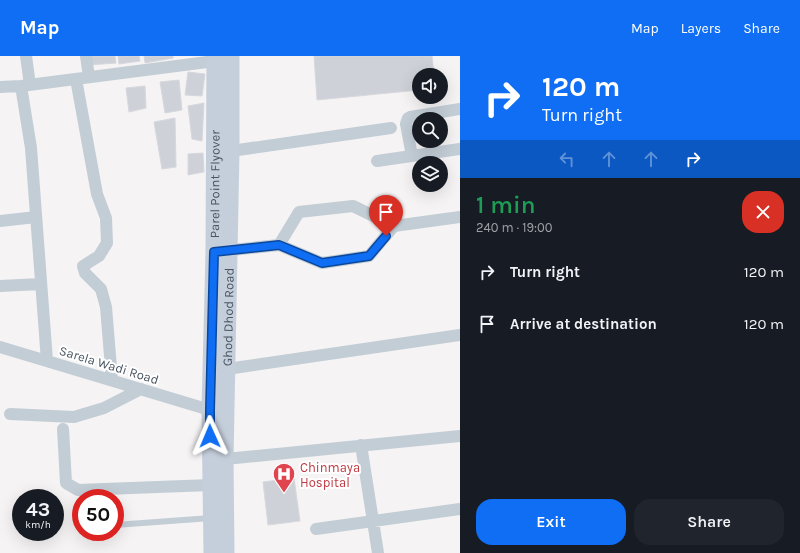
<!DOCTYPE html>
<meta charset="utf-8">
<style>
:root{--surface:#171b24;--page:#20242c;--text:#f1f3f6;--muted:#9ea1a6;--accent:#0f6ef3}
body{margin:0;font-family:Karla,sans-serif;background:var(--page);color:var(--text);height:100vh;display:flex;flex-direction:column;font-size:15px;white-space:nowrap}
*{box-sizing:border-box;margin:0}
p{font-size:13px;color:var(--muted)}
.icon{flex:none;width:22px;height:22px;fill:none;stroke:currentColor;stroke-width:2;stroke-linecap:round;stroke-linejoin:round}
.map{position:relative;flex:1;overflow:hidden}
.sheet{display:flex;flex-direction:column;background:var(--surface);width:340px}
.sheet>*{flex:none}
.banner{background:#0f6ef3;color:#fff;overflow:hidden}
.fabs{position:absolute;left:412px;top:12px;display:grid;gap:8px}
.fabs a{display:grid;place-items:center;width:36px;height:36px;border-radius:50%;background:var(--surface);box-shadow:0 4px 16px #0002;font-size:20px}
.speed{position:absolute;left:12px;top:433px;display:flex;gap:8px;font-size:20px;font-weight:700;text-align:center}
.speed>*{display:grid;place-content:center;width:52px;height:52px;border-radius:50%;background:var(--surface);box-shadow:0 4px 16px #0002;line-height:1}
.speed small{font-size:10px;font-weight:400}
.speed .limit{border:6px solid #d22;background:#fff;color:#111}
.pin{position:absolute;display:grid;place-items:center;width:34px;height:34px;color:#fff;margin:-41px -17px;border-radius:50% 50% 50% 0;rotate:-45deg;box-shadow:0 0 4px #0007}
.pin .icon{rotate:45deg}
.me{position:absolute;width:44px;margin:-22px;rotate:359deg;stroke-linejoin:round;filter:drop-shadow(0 0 3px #0008)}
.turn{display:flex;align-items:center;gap:14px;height:84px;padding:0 16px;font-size:18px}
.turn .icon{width:52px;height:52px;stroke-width:2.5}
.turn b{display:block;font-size:28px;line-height:34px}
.lanes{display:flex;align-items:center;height:38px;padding:0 16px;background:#0003;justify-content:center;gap:20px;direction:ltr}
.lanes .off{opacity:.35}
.round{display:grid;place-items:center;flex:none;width:42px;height:42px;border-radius:16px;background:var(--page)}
.summary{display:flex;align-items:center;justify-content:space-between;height:68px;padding:0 16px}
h1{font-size:24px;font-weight:600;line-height:30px;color:#1e9e55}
.primary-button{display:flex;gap:8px;margin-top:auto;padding:8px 16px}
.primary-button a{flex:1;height:46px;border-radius:16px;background:var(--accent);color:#fff;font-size:16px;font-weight:600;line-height:46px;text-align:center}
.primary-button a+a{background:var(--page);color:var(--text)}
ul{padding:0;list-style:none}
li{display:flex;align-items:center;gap:12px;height:52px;padding:0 16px}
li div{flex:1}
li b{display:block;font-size:15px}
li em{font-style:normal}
header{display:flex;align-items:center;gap:24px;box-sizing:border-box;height:56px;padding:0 20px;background:var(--accent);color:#fff}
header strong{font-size:19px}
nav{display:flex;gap:22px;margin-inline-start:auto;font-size:14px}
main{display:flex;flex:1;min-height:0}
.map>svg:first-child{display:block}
.building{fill:#ced2d8;stroke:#d6d8de}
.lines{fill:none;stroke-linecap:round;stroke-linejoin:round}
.lane{stroke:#c3cdd5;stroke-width:6}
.street{stroke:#c3cdd5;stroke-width:12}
.secondary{stroke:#c5cfdc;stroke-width:17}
.route-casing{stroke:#0a489e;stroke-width:10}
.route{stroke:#0f6ef3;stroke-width:7}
.labels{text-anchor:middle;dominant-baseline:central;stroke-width:4;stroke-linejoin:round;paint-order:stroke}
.street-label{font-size:13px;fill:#495562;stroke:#fff}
.health-label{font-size:13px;fill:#be3a42;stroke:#fff;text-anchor:start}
</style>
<header>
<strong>Map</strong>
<nav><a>Map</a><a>Layers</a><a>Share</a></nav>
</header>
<main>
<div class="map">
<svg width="460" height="497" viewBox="0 0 460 497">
<rect width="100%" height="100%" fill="#f5f3f3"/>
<path class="building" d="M88 0H115L116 7 89 9Z
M118 0H139L140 5 119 8Z
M144 0H173V2L145 7Z
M314 0H432L434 19H419V34L317 44Z
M188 16 205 18 202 40 185 39Z
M179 24 182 54 165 57 160 26Z
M145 30 146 52 129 56 126 32Z
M204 47 202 85 192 83 188 50Z
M175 62 176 111 162 113 154 66Z
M203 97 204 116 188 119V98Z
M294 422 300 465 268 469 263 426Z"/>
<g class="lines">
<path class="lane" d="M115 469 211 462"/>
<path class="street" d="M26 0 30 29
M86 0 89 21
M76 23 97 138 106 162 107 187 99 200 83 210 85 217 101 233 106 251 112 324
M21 30 31 92 47 305
M0 31 21 30 215 5
M231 95 391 72
M412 100 406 68 408 62 410 61 460 53
M377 105 460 93
M0 165 36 161
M279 189 322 207 369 200 394 170
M222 195 279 189 299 156 353 150 394 170 460 161
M0 230 41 228
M0 291 210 354
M227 313 460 279
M10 358 74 361 104 352 141 333
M63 373 66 427 78 434 211 429
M361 389 378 497
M225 403 460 380
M316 473 460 453"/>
<g class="secondary">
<path id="s1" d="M212 497 210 354 214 196 215 0"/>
<path id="s2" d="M226 497 225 403 231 95V0"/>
</g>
</g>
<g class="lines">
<g class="route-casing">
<path id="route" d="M210 380V354L214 196 279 189 322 207 369 200 386 180"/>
</g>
<use href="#route" class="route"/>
</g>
<defs>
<g id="hospital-pin" transform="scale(1.15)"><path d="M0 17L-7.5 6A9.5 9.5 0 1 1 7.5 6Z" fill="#e0444e" stroke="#fff"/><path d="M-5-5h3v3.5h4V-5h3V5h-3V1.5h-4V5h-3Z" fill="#fff"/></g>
</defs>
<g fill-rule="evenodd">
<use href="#hospital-pin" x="284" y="418"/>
</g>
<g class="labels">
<g class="street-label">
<text stroke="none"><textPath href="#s1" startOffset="369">Parel Point Flyover</textPath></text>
<text stroke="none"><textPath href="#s2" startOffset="236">Ghod Dhod Road</textPath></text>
<text transform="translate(109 309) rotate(17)">Sarela Wadi Road</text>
</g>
<g class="health-label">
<text x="300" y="411">Chinmaya<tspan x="300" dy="15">Hospital</tspan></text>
</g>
</g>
</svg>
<div class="fabs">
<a><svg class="icon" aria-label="sound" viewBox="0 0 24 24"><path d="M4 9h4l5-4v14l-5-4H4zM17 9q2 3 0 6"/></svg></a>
<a><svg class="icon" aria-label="search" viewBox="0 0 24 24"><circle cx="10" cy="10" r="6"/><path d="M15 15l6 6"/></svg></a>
<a><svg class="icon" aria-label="layers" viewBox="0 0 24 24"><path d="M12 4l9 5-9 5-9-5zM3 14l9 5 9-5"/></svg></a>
</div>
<div class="speed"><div>43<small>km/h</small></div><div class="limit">50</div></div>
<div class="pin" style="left:386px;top:180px;background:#d93025"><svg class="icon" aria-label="arrive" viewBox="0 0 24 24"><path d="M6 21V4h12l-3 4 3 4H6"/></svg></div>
<svg class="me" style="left:210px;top:380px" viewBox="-20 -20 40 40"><path d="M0-17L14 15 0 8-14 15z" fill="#0f6ef3" stroke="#fff" stroke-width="4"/></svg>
</div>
<section class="sheet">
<div class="banner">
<div class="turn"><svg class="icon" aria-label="right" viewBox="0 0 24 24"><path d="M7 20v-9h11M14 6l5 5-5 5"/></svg><div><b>120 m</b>Turn right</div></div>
<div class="lanes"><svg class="icon off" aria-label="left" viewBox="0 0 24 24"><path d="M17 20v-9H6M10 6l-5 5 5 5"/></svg><svg class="icon off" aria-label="ahead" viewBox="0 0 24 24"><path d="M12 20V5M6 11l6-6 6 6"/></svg><svg class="icon off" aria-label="ahead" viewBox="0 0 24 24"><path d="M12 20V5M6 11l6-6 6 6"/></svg><svg class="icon" aria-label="right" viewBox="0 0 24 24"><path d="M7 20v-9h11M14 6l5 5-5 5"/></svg></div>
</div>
<div class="summary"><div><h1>1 min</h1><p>240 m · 19:00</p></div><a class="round" style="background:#d93025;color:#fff"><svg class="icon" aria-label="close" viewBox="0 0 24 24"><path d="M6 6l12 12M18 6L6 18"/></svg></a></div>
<ul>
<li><svg class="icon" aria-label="right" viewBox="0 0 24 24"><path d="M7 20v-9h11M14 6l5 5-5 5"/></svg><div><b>Turn right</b></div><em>120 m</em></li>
<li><svg class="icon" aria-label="arrive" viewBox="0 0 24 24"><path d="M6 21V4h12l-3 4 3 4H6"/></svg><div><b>Arrive at destination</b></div><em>120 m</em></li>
</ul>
<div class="primary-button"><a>Exit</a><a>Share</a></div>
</section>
</main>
